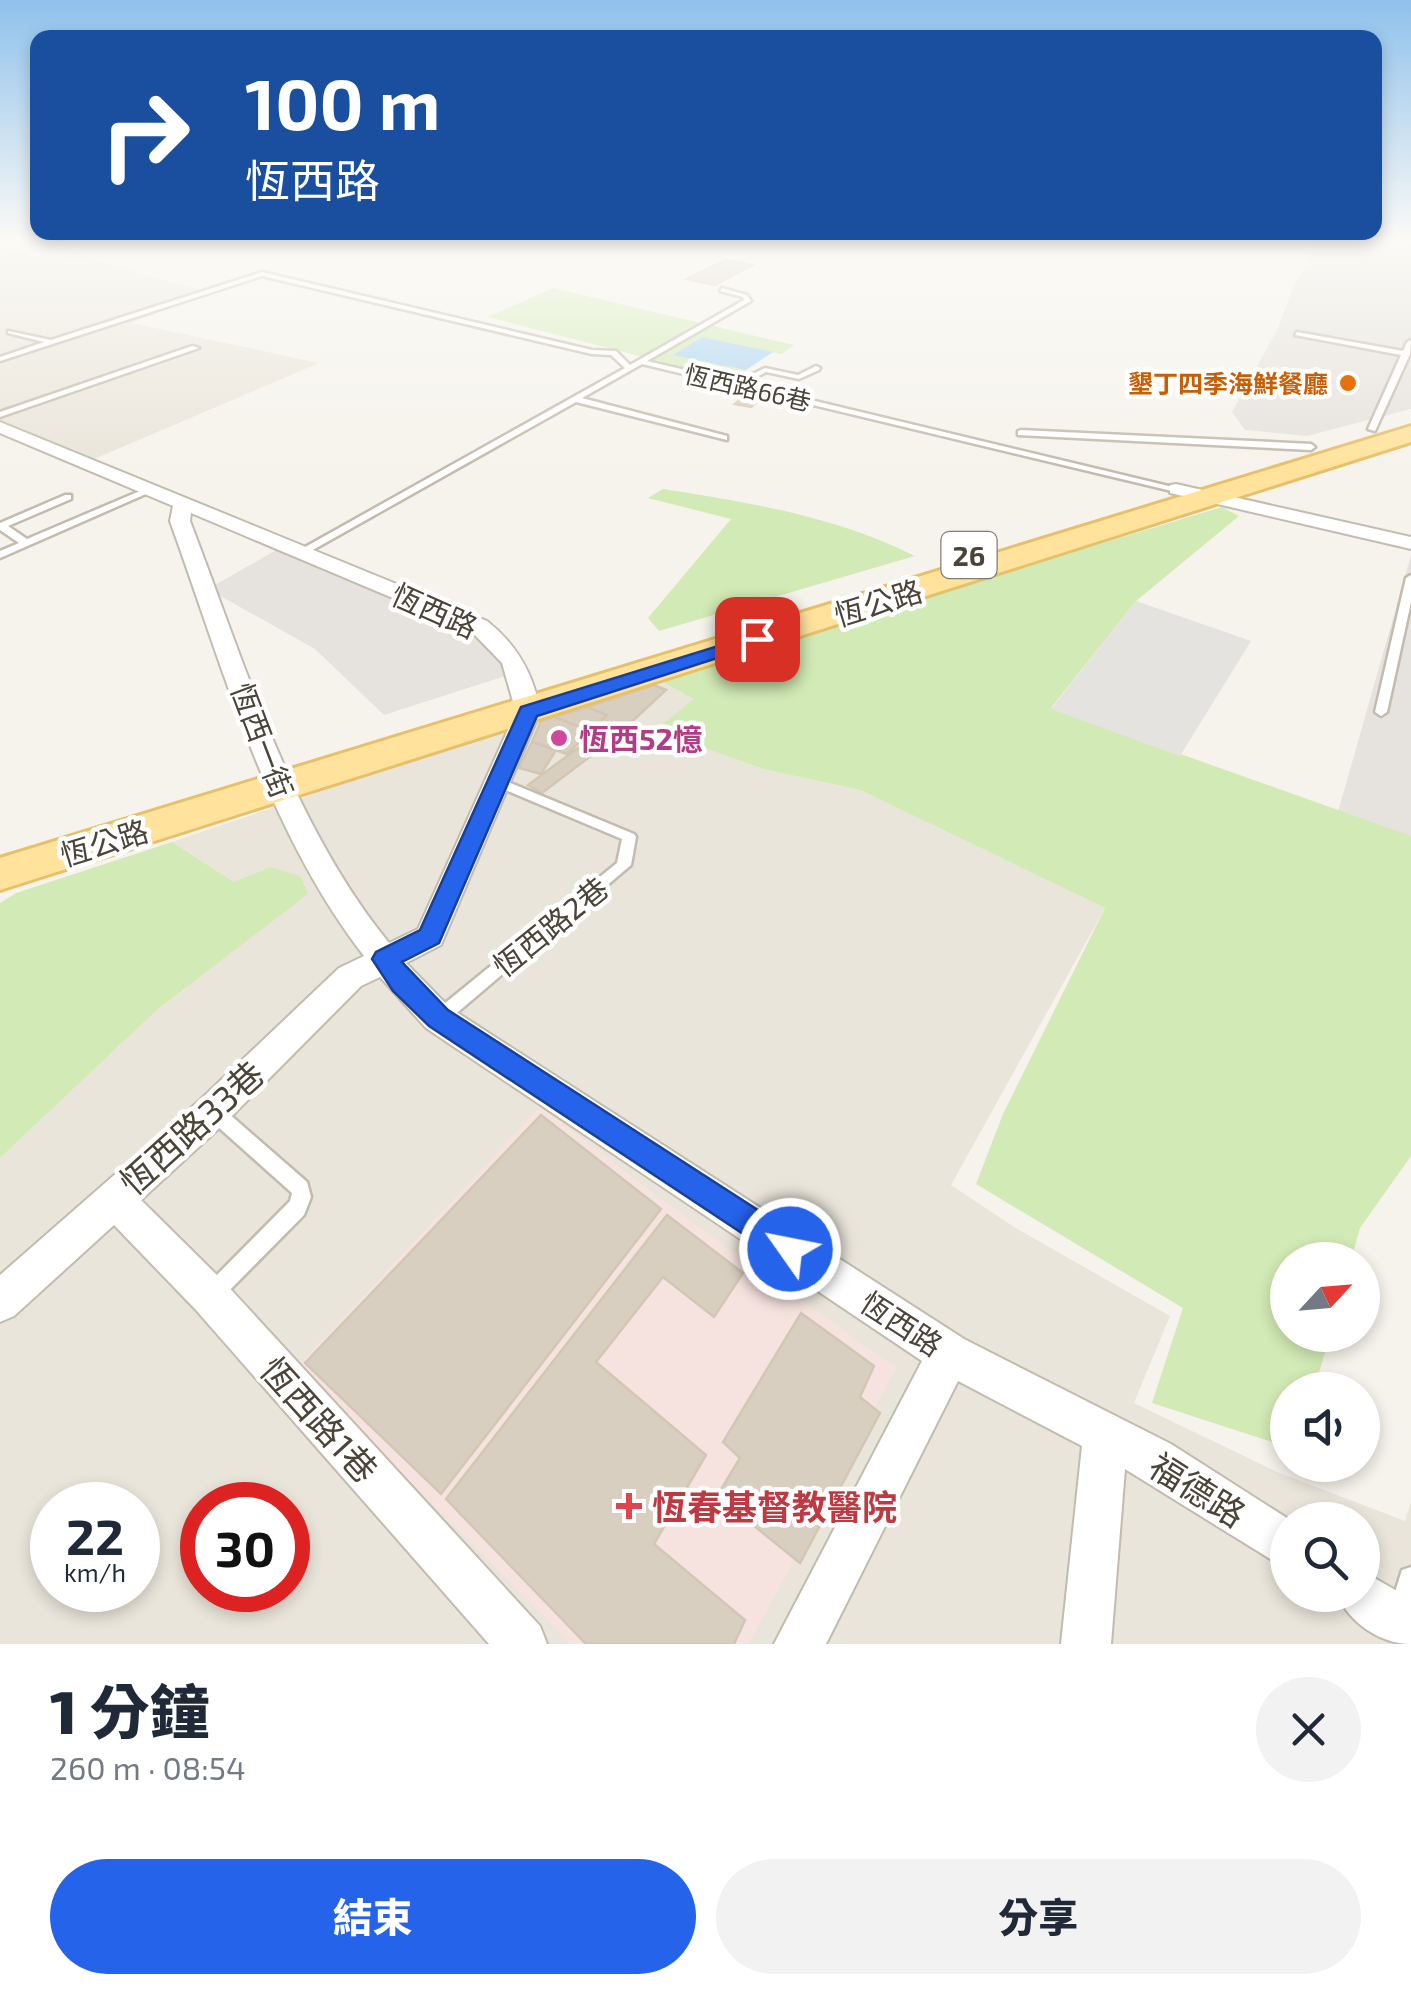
<!DOCTYPE html>
<html lang="zh-TW">
<meta charset="utf-8">
<style>
:root{--surface:#fff;--page:#f2f2f3;--text:#1f2937;--muted:#747a83;--accent:#2563eb}
body{margin:0;font-family:"Exo 2","Noto Sans TC",sans-serif;background:var(--page);color:var(--text);height:100vh;display:flex;flex-direction:column;font-size:38px;white-space:nowrap}
*{box-sizing:border-box;margin:0}
p{font-size:32px;color:var(--muted)}
.icon{flex:none;width:55px;height:55px;fill:none;stroke:currentColor;stroke-width:2;stroke-linecap:round;stroke-linejoin:round}
.map{position:relative;height:1644px;overflow:hidden}
.sheet{display:flex;flex-direction:column;background:var(--surface);flex:1}
.sheet>*{flex:none}
.hud{position:absolute;left:30px;top:30px;width:1352px;height:210px;border-radius:20px;box-shadow:0 5px 15px #0003;background:#1a4fa0;color:#fff;overflow:hidden}
.needle{width:65px;rotate:64deg}
.fabs{position:absolute;left:1270px;top:1242px;display:grid;gap:20px}
.fabs a{display:grid;place-items:center;width:110px;height:110px;border-radius:50%;background:var(--surface);box-shadow:0 5px 15px #0003;font-size:50px}
.speed{position:absolute;left:30px;top:1482px;display:flex;gap:20px;font-size:50px;font-weight:700;text-align:center}
.speed>*{display:grid;place-content:center;width:130px;height:130px;border-radius:50%;background:var(--surface);box-shadow:0 5px 15px #0003;line-height:1}
.speed small{font-size:25px;font-weight:400}
.speed .limit{border:15px solid #d22;background:#fff;color:#111}
.pin{position:absolute;display:grid;place-items:center;width:85px;height:85px;color:#fff;margin:-42px;border-radius:20px;box-shadow:0 5px 15px #0006}
.me{position:absolute;width:110px;margin:-55px;rotate:303deg;stroke-linejoin:round;filter:drop-shadow(0 0 8px #0008)}
.turn{display:flex;align-items:center;gap:35px;height:210px;padding:0 50px;font-size:45px}
.turn .icon{width:130px;height:130px;stroke-width:2.5}
.turn b{display:block;font-size:70px;line-height:85px}
.round{display:grid;place-items:center;flex:none;width:105px;height:105px;border-radius:52px;background:var(--page)}
.overview{display:flex;align-items:center;justify-content:space-between;height:170px;padding:0 50px}
h1{font-size:60px;font-weight:800;line-height:75px}
.button{display:flex;gap:20px;margin-top:auto;padding:20px 50px}
.button a{flex:1;height:115px;border-radius:60px;background:var(--accent);color:#fff;font-size:40px;font-weight:800;line-height:115px;text-align:center}
.button a+a{background:var(--page);color:var(--text)}
.map>svg:first-child{display:block}
.residential{fill:#eae5da;fill-rule:evenodd}
.industrial{fill:#e6e2dd}
.medical{fill:#f6e3e0}
.green{fill:#d2eab5}
.parking{fill:#e5e3e0}
.water{fill:#a9d4f2}
.building{fill:#d8cfc1;stroke:#d3c7b4;stroke-width:2.5}
.lines{fill:none;stroke-linecap:round;stroke-linejoin:round}
.lane-casing{stroke:#c2bbae;stroke-width:5}
.street-casing{stroke:#c2bbae;stroke-width:4}
.primary-casing{stroke:#e6c16a;stroke-width:6}
.lane{fill:#fff;fill-rule:evenodd}
.street{fill:#fff;fill-rule:evenodd}
.primary{fill:#ffe39c;fill-rule:evenodd}
.route{fill:#2563eb;stroke:#184099;stroke-width:2.5}
.food-dot{fill:#e8710a;stroke:#fff;stroke-width:4}
.hotel-dot{fill:#d1479c;stroke:#fff;stroke-width:4}
.health-dot{fill:#e0444e;stroke:#fff;stroke-width:4}
.labels{text-anchor:middle;dominant-baseline:central;stroke-width:9;stroke-linejoin:round;paint-order:stroke}
.far-food-label{font-size:25px;font-weight:bold;fill:#c56008;stroke:#fff;text-anchor:end}
.far-street-label{font-size:25px;fill:#4b4439;stroke:#fff}
.shield{fill:#fff;stroke:#817c74;stroke-width:2.5}
.shield-label{font-size:28px;font-weight:bold;fill:#4b4439}
.street-label{font-size:30px;fill:#4b4439;stroke:#fff}
.hotel-label{font-size:30px;font-weight:bold;fill:#b23c85;stroke:#fff;text-anchor:start}
.near-street-label{font-size:35px;fill:#4b4439;stroke:#fff}
.near-health-label{font-size:35px;font-weight:bold;fill:#be3a42;stroke:#fff;text-anchor:start}
</style>
<div class="map">
<svg width="1411" height="1644" viewBox="0 0 1411 1644">
<rect width="100%" height="100%" fill="#f6f3ec"/>
<path class="residential" d="M4 248 49 260 77 255 210 293 131 323 319 363 80 465 0 428V249Z
M655 678 695 699 656 730 763 769 860 790 1105 908 951 1185 1014 1227 1170 1316 1134 1403 1277 1472 1405 1521 1411 1501V1644H0V1158L158 1009 307 894 234 882 172 842ZM52 1505H138V1590H52ZM202 1505H288V1590H202ZM1288 1520H1362V1595H1288Z"/>
<path class="industrial" d="M1320 238 1411 242V409L1307 436 1245 430 1232 412 1277 330 1292 290Z
M290 542 485 623 513 644 524 670 384 715 315 649 208 589Z
M1411 555V836L1338 812Z"/>
<path class="medical" d="M540 1107 705 1232 896 1368 749 1644H571L297 1367Z"/>
<path class="green" d="M553 288 794 345 781 354 702 337 675 355 746 370 733 380 488 317Z
M663 489C751 503 835 516 915 556L659 631 648 618 731 519 648 498Z
M1222 507 1239 516 1136 601 1051 708 1411 836V1156L1360 1228 1351 1260H1288V1335H1330L1314 1390H1288L1287 1447 1152 1403 1183 1308 976 1184 1003 1114 1105 908 860 790 763 769 655 730 694 699 655 678Z
M172 842 234 882 271 867 300 876 308 894 158 1009 0 1158V903L16 893Z"/>
<path class="parking" d="M1136 601 1251 641 1180 756 1051 709Z"/>
<path class="water" d="M702 337 773 352 746 370 673 355Z"/>
<path class="building" d="M725 260 752 265 715 285 687 279Z
M754 388 770 392 751 407 735 404Z
M654 685 666 690 610 742 588 733 607 715 587 707Z
M587 707 607 715 591 731 554 717Z
M554 717 591 731 567 754 532 742 541 721Z
M532 742 556 750 541 774 519 768Z
M578 748 592 755 542 793 528 785Z
M541 1115 661 1209 441 1494 305 1363Z
M667 1215 743 1273 714 1317 663 1277 596 1362 706 1455 654 1544 745 1620 734 1644H586L446 1499Z
M801 1313 874 1366 860 1397 880 1413 800 1563 717 1496 740 1458 723 1442Z"/>
<g class="lines">
<g class="lane-casing">
<path id="lane" d="M1389 238 1411 239V243L1392 240Z
M262 272 592 350 616 351 630 365 744 300 743 297 720 291 722 288 747 295 751 301 647 361 736 382 765 368 798 375 816 366 820 368 819 370 799 379 766 372 744 384 1181 489 1176 492 642 364 582 398 727 436V440L576 402 302 556 298 555V551L625 368 611 355 592 354 262 276 0 361V357L44 342 8 333V331L51 340Z
M1297 332 1403 351 1407 342 1411 340 1410 354 1375 431 1368 429 1401 355 1295 335Z
M192 346 199 348 0 417V412Z
M1021 430 1311 444 1315 447 1311 450 1018 435V431Z
M147 488 155 490 0 558V551L19 543 0 530V523L65 495H71V499L8 526 27 539Z
M1411 575V602L1387 712 1381 716 1375 712 1406 578Z
M501 779 634 834 636 837 631 865 445 1023 439 1025 433 1023 431 1018 433 1013 617 863 622 839 496 786 494 783 496 780Z
M214 1104 220 1106 307 1182 311 1197 304 1215 218 1302 211 1305 204 1302 201 1295 204 1288 290 1201 292 1193 208 1118 205 1112 208 1106Z
M1411 1567V1617L1410 1620 1401 1623 1392 1620 1389 1611 1402 1570Z"/>
</g>
<g class="street-casing">
<path id="street" d="M0 422 487 621C517 645 534 674 540 712L441 945 406 963 450 1008 964 1339 1171 1444 1290 1520 1288 1570 1125 1469 1111 1644H1061L1082 1446 958 1381 826 1644H774L922 1361 426 1028 380 977 361 986 226 1122 141 1200 224 1282 540 1626 547 1644H489L196 1310 114 1225 14 1316 0 1322V1275L200 1100 339 968 364 956C266 829 224 670 170 521L173 506 0 433ZM191 513 471 631 502 663 516 712 418 929 389 943C290 821 246 666 190 521Z
M1176 484 1411 537V549L1170 493V485Z
M1362 1571 1411 1599V1644C1381 1644 1349 1623 1338 1595H1362Z"/>
</g>
<g class="primary-casing">
<path id="primary" d="M1411 426V442L0 890V858Z"/>
</g>
<use href="#lane" class="lane"/>
<use href="#street" class="street"/>
<use href="#primary" class="primary"/>
</g>
<linearGradient id="sky" x2="0" y2="1"><stop stop-color="#8fc1ec"/><stop offset="0.51" stop-color="#fbfaf6"/><stop offset="1" stop-color="#fbfaf6" stop-opacity="0"/></linearGradient>
<rect width="1411" height="469" fill="url(#sky)"/>
<path class="route" d="M757 634 764 635V643L537 716 439 943 402 962 448 1010 801 1238 806 1249 801 1261 790 1265 429 1026 393 991 372 959 376 952 420 930 521 707Z"/>
<circle class="food-dot" cx="1348" cy="383" r="10"/>
<circle class="hotel-dot" cx="559" cy="738" r="10"/>
<path class="health-dot" d="M624 1491h10v10h10v10h-10v10h-10v-10h-10v-10h10z"/>
<g class="labels">
<g class="far-food-label">
<text x="1328" y="383">墾丁四季海鮮餐廳</text>
</g>
<g class="far-street-label">
<text transform="translate(748 387) rotate(13)">恆西路66巷</text>
</g>
<rect class="shield" x="941.5" y="532" width="55" height="46" rx="8"/>
<g class="shield-label">
<text x="969" y="555">26</text>
</g>
<g class="street-label">
<text transform="translate(878 602) rotate(-17)">恆公路</text>
<text transform="translate(435 610) rotate(24)">恆西路</text>
<text transform="translate(263 740) rotate(69)">恆西一街</text>
<text transform="translate(104 842) rotate(-17)">恆公路</text>
<text transform="translate(550 926) rotate(-39)">恆西路2巷</text>
<text transform="translate(902 1323) rotate(33)">恆西路</text>
</g>
<g class="hotel-label">
<text x="579" y="738">恆西52憶</text>
</g>
<g class="near-street-label">
<text transform="translate(191 1127) rotate(-42)">恆西路33巷</text>
<text transform="translate(320 1419) rotate(48)">恆西路1巷</text>
<text transform="translate(1198 1489) rotate(32)">福德路</text>
</g>
<g class="near-health-label">
<text x="652" y="1506">恆春基督教醫院</text>
</g>
</g>
</svg>
<div class="fabs">
<a><svg class="needle" viewBox="-14 -14 28 28"><path d="M0-13l5 13h-10z" fill="#e53935"/><path d="M0 13l5-13h-10z" fill="#747a83"/></svg></a>
<a><svg class="icon" aria-label="sound" viewBox="0 0 24 24"><path d="M4 9h4l5-4v14l-5-4H4zM17 9q2 3 0 6"/></svg></a>
<a><svg class="icon" aria-label="search" viewBox="0 0 24 24"><circle cx="10" cy="10" r="6"/><path d="M15 15l6 6"/></svg></a>
</div>
<div class="speed"><div>22<small>km/h</small></div><div class="limit">30</div></div>
<div class="pin" style="left:757px;top:639px;background:#d93025"><svg class="icon" aria-label="arrive" viewBox="0 0 24 24"><path d="M6 21V4h12l-3 4 3 4H6"/></svg></div>
<svg class="me" style="left:790px;top:1249px" viewBox="-20 -20 40 40"><circle r="17" fill="#2563eb" stroke="#fff" stroke-width="3"/><path d="M0-11L8 9 0 5-8 9z" fill="#fff"/></svg>
<div class="hud">
<div class="turn"><svg class="icon" aria-label="right" viewBox="0 0 24 24"><path d="M7 20v-9h11M14 6l5 5-5 5"/></svg><div><b>100 m</b>恆西路</div></div>
</div>
</div>
<section class="sheet">
<div class="overview"><div><h1>1 分鐘</h1><p>260 m · 08:54</p></div><a class="round"><svg class="icon" aria-label="close" viewBox="0 0 24 24"><path d="M6 6l12 12M18 6L6 18"/></svg></a></div>
<div class="button"><a>結束</a><a>分享</a></div>
</section>
